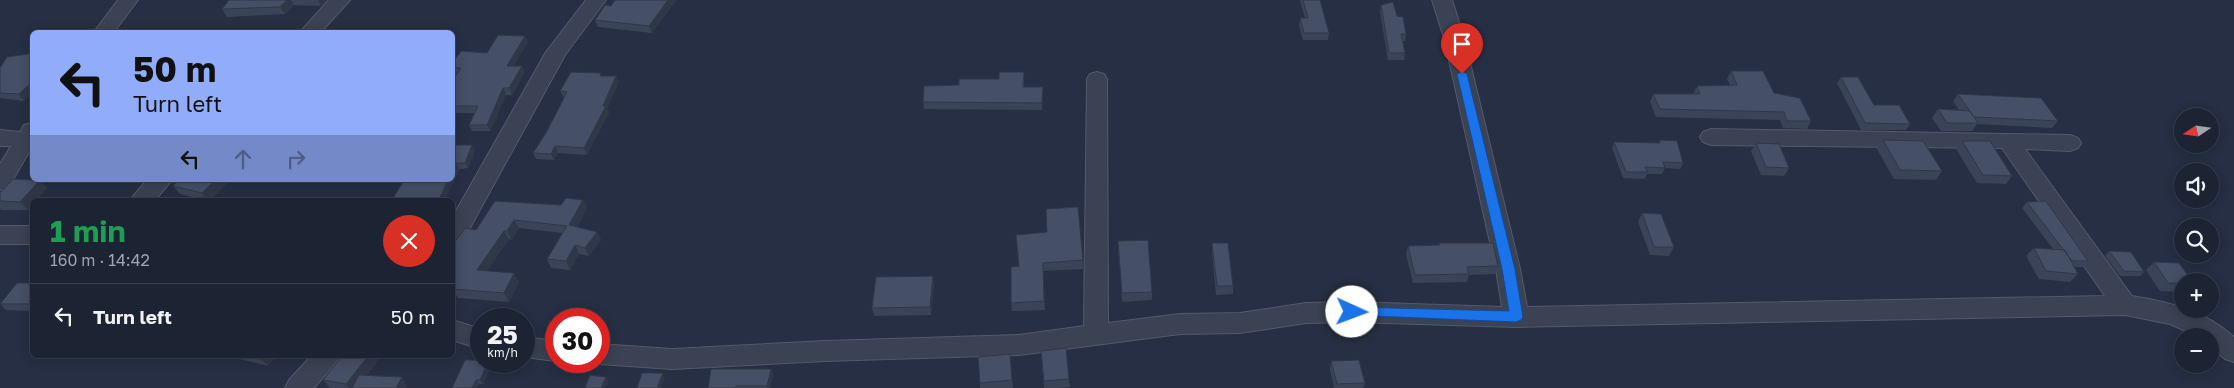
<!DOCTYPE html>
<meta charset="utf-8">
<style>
:root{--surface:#1c2332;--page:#252b3a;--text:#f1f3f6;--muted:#a0a4ac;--line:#3a404d}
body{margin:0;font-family:"Golos Text",sans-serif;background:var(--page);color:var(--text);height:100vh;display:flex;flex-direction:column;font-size:19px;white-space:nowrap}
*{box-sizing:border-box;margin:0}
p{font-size:16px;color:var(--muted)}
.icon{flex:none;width:28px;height:28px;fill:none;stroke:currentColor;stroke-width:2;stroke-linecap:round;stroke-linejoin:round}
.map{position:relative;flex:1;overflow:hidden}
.side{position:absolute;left:30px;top:198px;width:425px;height:160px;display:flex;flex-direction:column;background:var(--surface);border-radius:8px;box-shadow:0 2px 12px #0003,0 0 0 1px var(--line)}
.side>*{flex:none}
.hud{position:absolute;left:30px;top:30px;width:425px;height:152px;border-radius:8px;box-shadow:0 2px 12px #0003,0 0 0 1px var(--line);background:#90acfa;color:#111;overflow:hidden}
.needle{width:32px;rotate:257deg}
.fabs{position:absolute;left:2174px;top:108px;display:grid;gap:10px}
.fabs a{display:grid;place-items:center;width:45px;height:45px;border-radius:50%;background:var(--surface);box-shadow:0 2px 12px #0003,0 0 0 1px var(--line);font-size:25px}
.speed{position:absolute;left:470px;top:308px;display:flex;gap:10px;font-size:25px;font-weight:700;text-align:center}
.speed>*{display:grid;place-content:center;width:65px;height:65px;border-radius:50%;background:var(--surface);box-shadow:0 2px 12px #0003,0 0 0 1px var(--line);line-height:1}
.speed small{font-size:12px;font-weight:400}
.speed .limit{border:8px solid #d22;background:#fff;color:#111}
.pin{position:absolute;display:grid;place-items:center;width:42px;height:42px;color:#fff;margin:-51px -21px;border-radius:50% 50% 50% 0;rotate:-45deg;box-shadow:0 0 5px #0007}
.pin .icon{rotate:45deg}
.me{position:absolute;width:55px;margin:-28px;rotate:92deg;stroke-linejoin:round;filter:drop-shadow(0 0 4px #0008)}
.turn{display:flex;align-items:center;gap:18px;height:105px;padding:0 20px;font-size:22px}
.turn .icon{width:65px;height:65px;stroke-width:2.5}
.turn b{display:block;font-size:35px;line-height:42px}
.lanes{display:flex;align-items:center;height:48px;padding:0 20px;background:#0003;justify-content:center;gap:25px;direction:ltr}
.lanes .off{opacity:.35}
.round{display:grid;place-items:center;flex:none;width:52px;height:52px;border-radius:26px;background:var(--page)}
.headline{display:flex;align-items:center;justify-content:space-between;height:85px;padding:0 20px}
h1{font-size:30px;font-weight:700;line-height:38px;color:#1e9e55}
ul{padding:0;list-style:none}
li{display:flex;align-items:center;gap:15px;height:65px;padding:0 20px;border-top:1px solid var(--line)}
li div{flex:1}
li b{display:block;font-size:19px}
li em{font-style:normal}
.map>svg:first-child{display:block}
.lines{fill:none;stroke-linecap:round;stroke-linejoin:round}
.minor-casing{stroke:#535a6a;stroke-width:2}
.minor{fill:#3b4253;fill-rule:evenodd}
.wall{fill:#3b4457}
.shaded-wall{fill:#303747}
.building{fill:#454f65;stroke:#303747}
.route{fill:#1a73e8;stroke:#114b97}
</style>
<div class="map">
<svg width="2234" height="388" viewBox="0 0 2234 388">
<rect width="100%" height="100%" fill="#262f43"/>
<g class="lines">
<g class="minor-casing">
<path id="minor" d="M118 0H138L114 32H94Z
M329 0H350L321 32H300Z
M586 0H606L565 55 460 246 452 249V218L546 52Z
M1432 0H1452L1464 38 1520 269 1527 307 2105 296 2002 148 1711 145 1703 142 1700 137 1703 132 1711 129 2070 135 2078 138 2081 143 2078 148 2070 151 2025 149 2132 296C2170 302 2205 311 2234 337V362L2225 359 2210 346V336H2197L2170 324 2125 315 1516 327 1352 322 1306 323 1240 333 1180 334 1019 355 825 361 672 369 599 364 590 361H599V344L672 349 825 341 1019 335 1084 326 1087 79 1090 74 1097 72 1104 74 1107 79 1108 323 1180 314 1240 313 1306 303 1352 302 1502 307 1496 269 1444 38Z
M32 123V147L8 188 0 190V164L11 146H0V130L20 132 24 125Z
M147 180H172L155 200H130Z
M0 226H32V244H0Z
M452 320 481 329V349L452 340Z
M524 337 556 341V361L524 357Z
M312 355H340L336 362 314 388H285L289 380Z"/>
</g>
<use href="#minor" class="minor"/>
</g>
<path class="wall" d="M229 0H327L321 6 294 5 285 14 227 17 222 9Z
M615 0H676L652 33 598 27 595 20 611 6Z
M1300 0H1320L1329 33 1328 40H1303L1299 26 1300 18H1305Z
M1381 5 1397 16 1406 34 1405 41H1403L1405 53 1404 60H1388L1380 12Z
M525 36 528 42 513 66 525 72 512 95H506L490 131H472L469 125 475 113H452V81L457 74 452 73V63L487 53Z
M0 68 24 101 0 98Z
M1731 71 1774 93 1811 121 1807 129 1783 128 1780 120 1656 117 1650 102 1653 94H1693L1697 86 1730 85 1727 79Z
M1024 72V87H1043L1042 110 924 109 923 102 959 85 999 79Z
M602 76H616L619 82 607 109 609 113 587 155 558 153 554 160 536 159 533 153 546 133 564 98 560 91Z
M1841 77 1874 105 1910 124 1906 130H1861L1837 83Z
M1958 94 2058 121 2052 128 1977 124 1972 131H1941L1932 118 1938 109 1959 110 1953 101Z
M1660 140 1683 163 1680 169 1665 168 1662 174H1647L1645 179 1623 178 1612 148 1614 142 1658 143Z
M1883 140 1942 171 1936 180 1894 179 1877 149Z
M1962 141 2012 176 2006 184 1977 183 1956 149Z
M1756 143 1789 168 1784 176 1761 175 1751 151Z
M452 145 475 150 468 168 460 169 445 200H392Z
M179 180H230V181L210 200H203L180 194 173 186Z
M47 188 37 200H32V206L28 210H1L0 208V193Z
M583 200 587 208 577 227 597 232 601 240 589 256 579 254 570 270 551 268 547 259 562 233 519 228 512 240 509 239 487 271 519 282 509 302 458 298 457 296 452 295V246L476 230 561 205Z
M2027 202 2088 261 2083 267H2074L2078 274 2070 282 2039 279 2026 256 2034 248 2053 249 2022 208Z
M1642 213 1674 247 1669 256 1650 255 1638 222Z
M1016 235 1083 260V269L1043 271 1045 310 1012 311 1011 303 1019 266Z
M1118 241 1152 292V300L1122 302Z
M1212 243 1233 286V294L1216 295 1212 252Z
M1439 243 1498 266 1495 274 1469 275 1467 282 1413 283 1406 254 1408 246 1438 245Z
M2109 251 2144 272 2140 276H2120L2105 256Z
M2154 262 2182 281V292L2160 291 2146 270Z
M32 283V311L6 310 0 304V303Z
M934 284 931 315 874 316 872 308Z
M1041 351 1069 379 1070 387 1056 388H1044Z
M1010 354 1013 388H980V383Z
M225 355H278L268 366 227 356Z
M343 355H382L366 376 407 385 406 388H330L323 380Z
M1331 361 1365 383 1363 388H1334L1330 369Z
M492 364 483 384 452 388Z
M771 369 773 375 770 388H708Z"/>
<path class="shaded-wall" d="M287 0H291L294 5 285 14 280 7Z
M318 0H327L321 6Z
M668 0H676L652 33 649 26Z
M525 36 528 42 510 72 507 66Z
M522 66 525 72 512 95 509 88Z
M616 76 619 82 607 109 609 113 587 155 584 148Z
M32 82V93L24 101 19 94Z
M1043 87V94L1042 110V103Z
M503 88 506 95 490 131 487 125Z
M472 145 475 150 468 168 465 163Z
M555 146 558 153 554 160 551 154Z
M456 163 460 169 445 200H439L448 180H452V171Z
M40 180 47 188 37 200H32V206L28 210 20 202Z
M215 180H230V181L210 200H207L202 193Z
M583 200 587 208 573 233 569 225Z
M514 220 519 228 512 240 507 231Z
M504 231 509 239 482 279 477 270Z
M597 232 601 240 589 256 585 248Z
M575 245 579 254 570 270 566 261Z
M514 273 519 282 509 302 504 293Z
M933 276 934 284 931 315 930 307Z
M266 355H278L268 366 262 360Z
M369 355H382L356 388H349L346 384Z
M488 361H490L492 364 483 384 480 380Z
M771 369 773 375 770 388H768L767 386Z
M663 373 665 377 661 388H657Z
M402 377 407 385 406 388H396Z
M606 377 609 381 605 388H601Z
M476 380 479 384 477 388H472Z"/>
<path class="building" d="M229 0H287L280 7 222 9Z
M615 0H668L649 26 595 20 605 5 611 6Z
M1303 0H1320L1329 33H1304L1300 18H1308Z
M1393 2 1397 16 1403 17 1406 34H1401L1405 53H1389L1381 5Z
M498 35 525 36 507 66H522L509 88H503L487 125H469L478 106H452V81L461 68 452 67V63L461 51 487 53Z
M32 48V82L19 94 0 93V68L7 57 28 54Z
M1731 71H1763L1774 93 1800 98 1811 121H1787L1784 112 1660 109 1653 94H1700L1697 86 1737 85Z
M571 72 601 73 600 76H616L603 106H606L584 148 555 146 551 154 533 153 546 133 567 92 560 91Z
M999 72H1024L1023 87H1043L1042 103 923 102 924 86 959 85V79H999Z
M1841 77H1858L1874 105H1899L1910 124 1865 123Z
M1958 94 2041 98 2058 121 1974 117Z
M1938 109 1970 111 1978 123H1947Z
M1660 140 1677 141 1683 163 1663 162 1665 168 1645 167 1648 172H1626L1614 142 1660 143Z
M1883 140 1923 141 1942 171 1900 170Z
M1962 141H1990L2012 176 1983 175Z
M1756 143 1779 144 1789 168 1766 167Z
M452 145H472L465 163H456L452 171Z
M13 179 32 180H40L20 202 0 201V193Z
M179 180H215L202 193 173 186Z
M404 180H448L439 200H392Z
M566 198 583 200 569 225 597 232 585 248 575 245 566 261 547 259 567 226 514 220 507 231H504L477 270 514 273 504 293 452 289 453 288H452V246L465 228 476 230 495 201 561 205Z
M2046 201 2088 261H2072L2027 202Z
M1078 207 1083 260 1043 263 1044 301 1011 303V267L1019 266 1016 235 1047 232 1046 209Z
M1642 213 1661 214 1674 247H1654Z
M1148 240 1152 292 1122 293 1118 241Z
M1212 243H1228L1233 286H1217Z
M1439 243H1493L1498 266 1467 267 1469 274 1415 275 1408 246 1440 245Z
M2034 248 2065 250 2078 274 2046 271Z
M2109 251 2131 252 2144 272 2124 271Z
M2154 262 2179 263 2192 281H2182V283H2168Z
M933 276 930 307 872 308 876 277Z
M17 283H32V304H0Z
M1066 348 1069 379 1044 381 1041 351Z
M1010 354 1012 380 980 383 978 357Z
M243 355H266L262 360Z
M343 355H369L346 384 323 380Z
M465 360H481V361H488L480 380H476L472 388H452Z
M1359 360 1365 383 1337 384 1331 361Z
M711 369H771L767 386H736L735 388H708Z
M642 373H663L657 388H637Z
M359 375 402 377 396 388H352Z
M590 375 606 377 601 388H585Z"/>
<path class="route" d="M1462 71 1467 74 1515 269 1523 317 1521 320 1516 322 1348 315 1346 312 1348 308 1352 307 1509 311 1502 269 1457 74Z"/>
</svg>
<div class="fabs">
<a><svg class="needle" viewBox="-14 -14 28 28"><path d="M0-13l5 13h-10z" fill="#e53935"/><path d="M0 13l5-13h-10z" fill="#a0a4ac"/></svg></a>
<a><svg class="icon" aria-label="sound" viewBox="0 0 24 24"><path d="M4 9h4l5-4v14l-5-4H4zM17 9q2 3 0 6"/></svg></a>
<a><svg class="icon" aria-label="search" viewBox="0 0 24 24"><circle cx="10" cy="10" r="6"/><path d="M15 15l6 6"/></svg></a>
<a>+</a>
<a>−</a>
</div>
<div class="speed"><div>25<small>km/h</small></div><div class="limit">30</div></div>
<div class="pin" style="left:1462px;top:74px;background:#d93025"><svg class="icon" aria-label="arrive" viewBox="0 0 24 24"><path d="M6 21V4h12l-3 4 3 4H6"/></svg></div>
<svg class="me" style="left:1352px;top:312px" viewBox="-20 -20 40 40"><circle r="19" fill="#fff"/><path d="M0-13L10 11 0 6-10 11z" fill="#1a73e8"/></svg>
<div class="hud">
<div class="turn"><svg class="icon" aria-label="left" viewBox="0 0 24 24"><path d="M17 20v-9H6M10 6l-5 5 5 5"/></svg><div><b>50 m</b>Turn left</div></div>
<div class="lanes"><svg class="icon" aria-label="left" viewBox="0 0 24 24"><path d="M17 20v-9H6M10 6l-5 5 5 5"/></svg><svg class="icon off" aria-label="ahead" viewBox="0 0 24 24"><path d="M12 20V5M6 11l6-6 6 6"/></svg><svg class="icon off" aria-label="right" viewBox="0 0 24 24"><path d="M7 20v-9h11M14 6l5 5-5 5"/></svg></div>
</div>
<section class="side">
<div class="headline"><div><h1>1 min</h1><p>160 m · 14:42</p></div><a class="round" style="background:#d93025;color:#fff"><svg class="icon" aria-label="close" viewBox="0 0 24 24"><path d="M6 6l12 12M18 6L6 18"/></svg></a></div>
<ul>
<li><svg class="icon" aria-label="left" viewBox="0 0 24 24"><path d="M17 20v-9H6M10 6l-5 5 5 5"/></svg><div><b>Turn left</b></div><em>50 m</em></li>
</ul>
</section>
</div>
